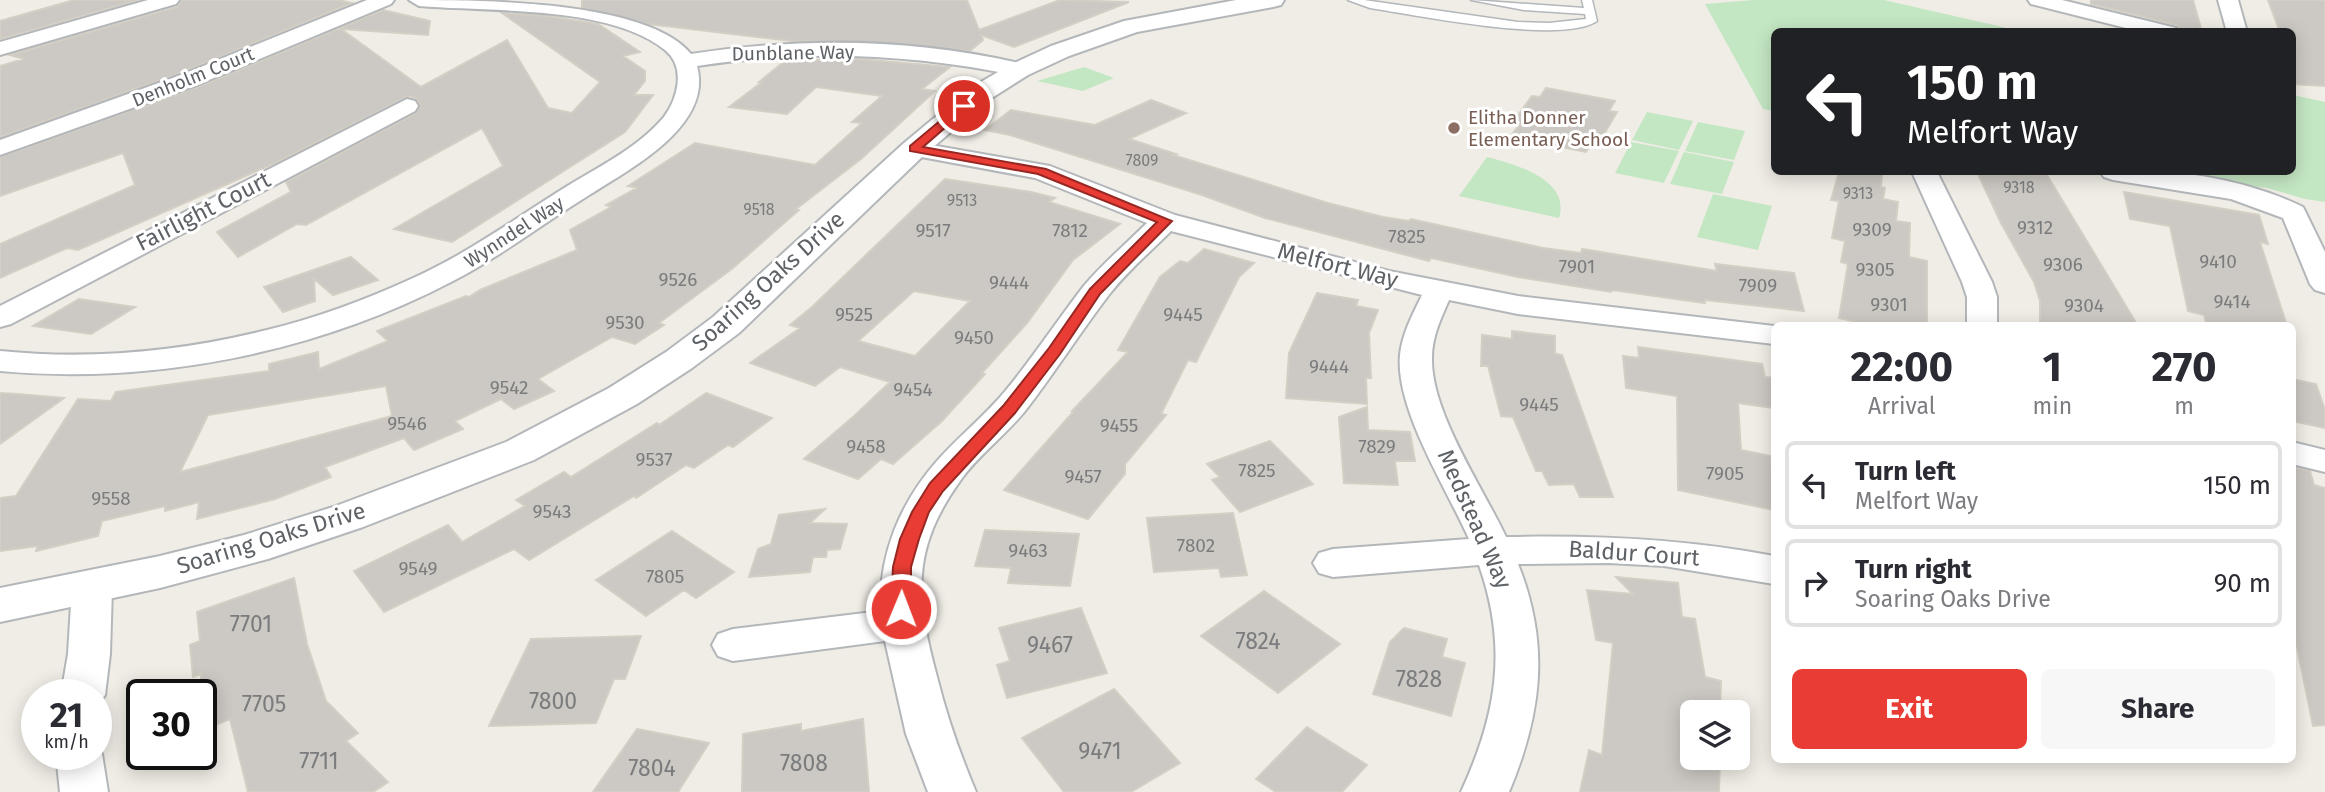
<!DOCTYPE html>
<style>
:root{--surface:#fff;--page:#f7f7f7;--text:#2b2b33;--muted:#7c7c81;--line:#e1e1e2;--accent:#e83c34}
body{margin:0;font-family:"Fira Sans",sans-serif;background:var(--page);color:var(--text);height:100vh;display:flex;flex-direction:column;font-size:26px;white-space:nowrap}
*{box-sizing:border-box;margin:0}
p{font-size:23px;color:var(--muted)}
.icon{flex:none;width:38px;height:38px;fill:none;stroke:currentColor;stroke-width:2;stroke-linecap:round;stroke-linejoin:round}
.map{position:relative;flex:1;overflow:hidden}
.details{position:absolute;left:1771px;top:322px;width:525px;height:441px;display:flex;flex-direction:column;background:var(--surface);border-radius:10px;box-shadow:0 4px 18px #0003}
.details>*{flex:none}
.banner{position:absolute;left:1771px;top:28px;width:525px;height:147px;border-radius:10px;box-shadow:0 4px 18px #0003;background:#202124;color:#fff;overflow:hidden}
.tools{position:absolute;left:1680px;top:700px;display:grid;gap:14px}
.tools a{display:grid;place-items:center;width:70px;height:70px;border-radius:10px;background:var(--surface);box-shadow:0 4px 18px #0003;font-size:35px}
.speed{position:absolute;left:21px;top:679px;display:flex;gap:14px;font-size:35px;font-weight:700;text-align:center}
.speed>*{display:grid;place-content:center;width:91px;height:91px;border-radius:50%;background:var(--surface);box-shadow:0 4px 18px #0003;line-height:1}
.speed small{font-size:18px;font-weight:400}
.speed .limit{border:4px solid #111;border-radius:10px;background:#fff;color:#111}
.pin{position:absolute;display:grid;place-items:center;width:60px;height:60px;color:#fff;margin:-30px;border:4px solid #fff;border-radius:50%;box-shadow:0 2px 7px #0007}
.me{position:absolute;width:77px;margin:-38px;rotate:1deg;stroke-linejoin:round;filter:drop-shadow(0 0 5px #0008)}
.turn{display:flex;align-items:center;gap:24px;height:147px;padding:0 21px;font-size:32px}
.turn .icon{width:91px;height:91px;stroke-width:2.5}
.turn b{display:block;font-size:49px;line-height:60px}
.eta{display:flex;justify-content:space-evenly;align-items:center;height:119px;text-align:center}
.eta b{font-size:42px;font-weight:700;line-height:49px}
.action{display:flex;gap:14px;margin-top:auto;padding:14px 21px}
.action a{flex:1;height:80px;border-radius:10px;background:var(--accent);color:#fff;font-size:28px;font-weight:700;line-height:80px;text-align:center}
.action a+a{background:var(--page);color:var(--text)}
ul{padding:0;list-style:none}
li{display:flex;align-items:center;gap:21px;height:88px;margin:0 14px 10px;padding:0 7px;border:4px solid var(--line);border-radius:10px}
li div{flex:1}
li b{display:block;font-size:26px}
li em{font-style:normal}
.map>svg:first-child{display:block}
.green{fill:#c4e7c3}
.building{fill:#ccc8c3;stroke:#d4cfc4;stroke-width:2;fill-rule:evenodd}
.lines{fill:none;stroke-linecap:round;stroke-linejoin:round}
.service-casing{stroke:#b3b7ba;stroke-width:3}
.minor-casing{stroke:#b3b7ba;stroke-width:4}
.tertiary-casing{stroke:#b3b7ba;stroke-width:4}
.service{fill:#fff;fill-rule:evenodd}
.minor{fill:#fff;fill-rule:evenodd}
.tertiary{fill:#fff;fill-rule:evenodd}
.route{fill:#e83c34;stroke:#972722;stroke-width:2}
.education-dot{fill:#8d6e63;stroke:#fff;stroke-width:2.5}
.labels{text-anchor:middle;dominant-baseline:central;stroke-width:6;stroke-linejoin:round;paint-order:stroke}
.far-number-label{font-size:16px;fill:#7a7c7d}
.far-street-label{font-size:19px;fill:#5e6266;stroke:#fff}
.far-education-label{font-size:19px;fill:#785e54;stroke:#fff;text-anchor:start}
.number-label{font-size:19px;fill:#7a7c7d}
.street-label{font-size:23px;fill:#5e6266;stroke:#fff}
.near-number-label{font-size:23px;fill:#7a7c7d}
</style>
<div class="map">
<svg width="2325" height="792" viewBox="0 0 2325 792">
<rect width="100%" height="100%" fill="#f0ede6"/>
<path class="green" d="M1753 0H1884L2020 31 1774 32V111L1763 109 1705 4Z
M1084 67 1114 78 1083 91 1037 81Z
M2293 95 2325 102V202L2305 199 2267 188 2228 184 2155 172H2292Z
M1647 112 1693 121 1679 150 1632 140Z
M1698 122 1745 131 1734 160 1685 151Z
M1631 142 1679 151 1664 183 1615 173Z
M1684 152 1734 162 1722 194 1670 184Z
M1487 157C1514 164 1571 179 1559 218L1459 196Z
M1713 194 1772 206 1758 250 1697 237Z"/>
<path class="building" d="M74 0H138L0 39V21Z
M182 0H338L352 3 180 73 0 137V66L24 59 10 55 177 7Z
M582 0H967L979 30 1060 0 1129 2 1014 47 981 35 983 40 970 51 902 43 792 41 648 24 582 8Z
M2091 0H2193L2202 32H2181L2177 25 2091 4Z
M2268 0H2325V86L2292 84V32H2280Z
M383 10 430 21 428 35 341 29 421 87 507 40 548 108 572 113 600 82 502 13 547 16 598 24 640 52 623 56 645 71V81L634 95H653L625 132 452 242 394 229 503 166 482 128 306 225 297 224 238 257 217 232 291 192 286 182 416 113 420 105 416 98 408 96 277 162 78 250 67 248 0 278V244L135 185 123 153 0 196V157L198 87Z
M859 59 950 67 922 89 935 91 861 159 796 209 799 210 733 268 659 323 664 325 635 344 612 337 538 379 554 391 514 409 501 399 455 421 463 429 414 450 404 438 325 467 331 477 275 499 197 519 199 502 165 511V506L102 521 98 536 36 551 38 546 0 551V498L16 496 78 399 111 401 116 392 269 371V364L318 352 319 369 388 341 377 331 466 296 469 297 480 290 577 250 570 230 611 207 606 205 637 188 628 186 695 143 815 165 862 123 852 122 882 96 816 87 787 114 729 107 762 82H759L786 60ZM386 386 392 416 180 472 208 415Z
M1546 88 1615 101 1609 111 1617 112 1600 141 1594 139 1586 152 1510 137 1519 125 1512 123 1532 96 1540 97Z
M1151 100 1186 113 1129 139 1176 154 1173 155 1328 203 1383 217 1409 221 1411 219 1543 248 1581 253 1582 249 1717 271 1715 264 1794 273 1804 311 1705 300V303L1612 290 1611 292 1518 277 1431 258 1429 261 1265 218 1202 195 1010 135 985 130 1011 110 1095 125Z
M1839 172 1882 174 1881 187 1885 188 1883 199 1898 202 1896 221 1910 223 1909 257 1927 261V326H1874L1839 318 1848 264 1841 262 1845 241 1832 238 1839 201 1831 200Z
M1977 172 2047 175 2138 326H2040V301L2034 282 2001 223Z
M945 179 1031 192 1055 198 1049 202 1120 224 1073 260 1027 323 982 373 985 374 942 421 893 464 881 459 858 479 804 459 854 416 890 382 840 367 815 386 750 363 800 328 790 325 813 306ZM914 291 970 301 915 356 858 341Z
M2124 192 2259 215 2268 244 2260 242 2287 326H2207L2204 315 2188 311 2170 226 2130 219Z
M1204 249 1254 263 1239 277 1196 362 1188 360 1161 414 1166 415 1125 464V474L1088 519 1004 490 1074 411H1072L1128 352 1118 350 1160 277 1180 261 1188 263Z
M351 257 378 280 333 295 314 279 315 301 283 312 264 287Z
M1317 293 1358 300 1356 306 1378 310 1369 333 1371 378H1366L1367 404 1286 398 1289 353Z
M79 299 135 307 91 334 33 326Z
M1512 331 1555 336V354L1562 355 1613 497H1580L1574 484 1549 485 1542 471H1536L1513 417 1501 416 1488 366H1481L1482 335 1512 339Z
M1638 347 1762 364 1765 377 1774 378V408L1738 403 1741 450 1771 456 1774 510 1678 490 1677 396 1626 388 1623 356 1639 358Z
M2292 379 2316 384 2325 410V428L2292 421Z
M0 393 18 394 64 398 0 444Z
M706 393 772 418 733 447 728 445 694 468 686 465 636 498 634 496 529 560 514 549 384 612 354 571 448 525 462 542 525 506 516 500 564 472 571 477 657 423 659 425Z
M1367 407 1368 430 1410 432 1415 461H1395L1398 485 1344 483 1339 417Z
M1270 441 1313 484 1240 512 1212 480 1220 477 1207 464Z
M2292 467 2310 471 2314 485 2325 488V725L2313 726 2292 623Z
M825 509 810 523 847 524 840 549 827 550 826 557H813L810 572 749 577 758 549 771 544 779 515Z
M1233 513 1247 575 1221 577 1219 568 1154 572 1147 518Z
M985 530 1079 534 1070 586 1008 583 1011 568 975 566Z
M672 531 734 572 696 598 684 590 646 616 596 580Z
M1616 577 1678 583 1682 617 1695 619 1705 677 1721 681 1720 712H1692V758H1720L1719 792H1580L1589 750 1602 755 1613 643 1596 640 1587 590 1633 594Z
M294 578 307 644 326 701 358 733 346 741 388 782 373 792H248L230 719 201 731V674L193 677 190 645 200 641 197 612Z
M1264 591 1340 644 1278 693 1201 636Z
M1081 608 1107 673 1007 698 997 665 1010 661 999 628Z
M1404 628 1447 639 1442 657 1465 663 1451 716 1373 694 1390 642Z
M641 636 625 679H614L596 723 489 726 531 639Z
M1114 689 1180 763 1131 792H1064L1022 738Z
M863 719 869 792H742L743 734 801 724V731Z
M1307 727 1367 765 1342 792H1276L1256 779Z
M637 729 709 743 678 792H593Z"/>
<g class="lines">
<g class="service-casing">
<path id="service" d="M1348 0H1364L1518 22 1549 23 1586 19 1585 14 1524 10 1471 0 1584 8 1582 0H1592L1597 21C1562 45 1416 15 1370 8Z"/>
</g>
<g class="minor-casing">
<path id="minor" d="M148 0H179L176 4 0 55V42Z
M367 0H394L391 4 197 85 0 155V140L181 75Z
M409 0C479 0 647 0 691 54 802 37 917 38 1027 65L1030 70 1027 75 1019 76C913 54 805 49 697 66 713 124 635 166 594 192 546 221 502 256 451 282 315 353 152 385 0 371V351C90 360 179 352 267 330 316 318 365 300 411 279 465 255 512 221 561 190 596 168 637 149 664 117 678 98 686 67 665 50 610 5 489 12 419 6Z
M2028 0H2062L2176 28 2179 32H2142L2031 4Z
M2218 0H2238L2247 32H2227Z
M407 99 415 101 418 106 415 111 11 324 0 327V306Z
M914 142 1050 166 1175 215 1389 271 1518 296 1774 326V344L1518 314 1449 300C1441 318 1432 337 1432 357 1430 411 1483 488 1506 537 1597 535 1685 539 1774 556V584L1664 566 1609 563 1518 564C1550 644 1542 713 1509 792H1461C1497 714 1508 647 1479 565L1333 577 1319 573 1313 563 1319 553 1333 549 1469 539C1447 489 1395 409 1400 355 1402 334 1413 314 1422 295L1171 231C1149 253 1123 275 1105 300 1077 337 1053 375 1025 411 1005 436 978 455 960 481 910 551 916 598 937 677 947 717 960 754 976 792H928L906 734 885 641 733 661 718 656 712 645 718 634 733 629 881 611C878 556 900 503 937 461 959 436 986 415 1007 389 1034 356 1057 321 1083 287 1102 264 1126 244 1147 223L1035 178 905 154 902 149 905 144Z
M1912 172H1937L1992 282 1997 297V326H1967V297L1962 282Z
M2100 172C2166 166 2244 178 2303 207L2325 252V293L2315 290 2310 284 2283 218 2231 199 2113 180 2104 177Z
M2292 442 2325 450V472L2292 464Z
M92 574 106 578 112 588 110 654 105 695 96 708V695H61L68 654 72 588 78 578Z
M96 743 102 754 108 792H60L56 754H96Z"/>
</g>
<g class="tertiary-casing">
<path id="tertiary" d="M1236 0H1284L1281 5 1273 7 1137 32 1069 56 1028 75 987 101 924 155 739 333 692 368 637 404 534 460 363 527 268 559 160 588 0 622V588L160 556 244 535 333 507 506 442 609 388 666 352 713 317 904 143 969 89 1010 65 1051 46 1124 21Z"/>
</g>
<use href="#service" class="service"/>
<use href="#minor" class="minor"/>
<use href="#tertiary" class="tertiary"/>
</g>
<path class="route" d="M960 104 970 106 923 147 1046 169 1172 221 1100 294 1060 354 1015 413 943 491 929 512 919 539 911 567V609L908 614H894L891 609 893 567 900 539 912 512 930 483 1003 406 1049 348 1090 289 1157 222 1038 174 910 151V146Z"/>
<circle class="education-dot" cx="1454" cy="128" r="7"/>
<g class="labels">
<g class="far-number-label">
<text x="1142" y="160">7809</text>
<text x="2019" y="187">9318</text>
<text x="1858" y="193">9313</text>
<text x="962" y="200">9513</text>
<text x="759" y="209">9518</text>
</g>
<g class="far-street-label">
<text transform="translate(793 53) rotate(-1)">Dunblane Way</text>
<text transform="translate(193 77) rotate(-22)">Denholm Court</text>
<text transform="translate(514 232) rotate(-33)">Wynndel Way</text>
</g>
<g class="far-education-label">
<text x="1468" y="117">Elitha Donner<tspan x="1468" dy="22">Elementary School</tspan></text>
</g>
<g class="number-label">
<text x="2035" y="227">9312</text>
<text x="1872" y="229">9309</text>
<text x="933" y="230">9517</text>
<text x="1070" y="230">7812</text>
<text x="1407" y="236">7825</text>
<text x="2218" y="261">9410</text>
<text x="2063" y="264">9306</text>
<text x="1577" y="266">7901</text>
<text x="1875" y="269">9305</text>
<text x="678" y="279">9526</text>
<text x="1009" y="282">9444</text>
<text x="1758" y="285">7909</text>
<text x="2232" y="301">9414</text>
<text x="1889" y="304">9301</text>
<text x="2084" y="305">9304</text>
<text x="854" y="314">9525</text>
<text x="1183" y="314">9445</text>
<text x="625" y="322">9530</text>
<text x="974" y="337">9450</text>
<text x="1329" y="366">9444</text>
<text x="509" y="387">9542</text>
<text x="913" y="389">9454</text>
<text x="1539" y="404">9445</text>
<text x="407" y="423">9546</text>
<text x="1119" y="425">9455</text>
<text x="866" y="446">9458</text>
<text x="1377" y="446">7829</text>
<text x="654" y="459">9537</text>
<text x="1257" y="470">7825</text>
<text x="1725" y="473">7905</text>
<text x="1083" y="476">9457</text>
<text x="111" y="498">9558</text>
<text x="552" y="511">9543</text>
<text x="1196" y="545">7802</text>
<text x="1028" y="550">9463</text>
<text x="418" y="568">9549</text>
<text x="665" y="576">7805</text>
</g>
<g class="street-label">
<text transform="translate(203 211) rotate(-27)">Fairlight Court</text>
<text transform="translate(1338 265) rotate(14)">Melfort Way</text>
<text transform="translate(768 281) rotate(-42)">Soaring Oaks Drive</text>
<text transform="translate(1475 519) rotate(66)">Medstead Way</text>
<text transform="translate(271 538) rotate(-17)">Soaring Oaks Drive</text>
<text transform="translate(1634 553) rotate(4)">Baldur Court</text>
</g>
<g class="near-number-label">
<text x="251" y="624">7701</text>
<text x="1258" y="641">7824</text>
<text x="1050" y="645">9467</text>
<text x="1419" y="679">7828</text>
<text x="553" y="701">7800</text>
<text x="264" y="704">7705</text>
<text x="1100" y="751">9471</text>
<text x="319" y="761">7711</text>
<text x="804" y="763">7808</text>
<text x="652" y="768">7804</text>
</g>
</g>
</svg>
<div class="tools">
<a><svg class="icon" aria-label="layers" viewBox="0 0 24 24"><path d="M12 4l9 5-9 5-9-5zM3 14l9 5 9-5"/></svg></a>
</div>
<div class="speed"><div>21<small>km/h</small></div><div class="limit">30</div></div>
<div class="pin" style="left:964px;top:106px;background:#d93025"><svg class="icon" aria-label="arrive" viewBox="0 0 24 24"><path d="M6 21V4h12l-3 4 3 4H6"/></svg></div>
<svg class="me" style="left:901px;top:609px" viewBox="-20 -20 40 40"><circle r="17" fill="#e83c34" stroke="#fff" stroke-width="3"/><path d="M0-11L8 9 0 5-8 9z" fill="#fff"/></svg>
<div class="banner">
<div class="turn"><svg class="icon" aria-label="left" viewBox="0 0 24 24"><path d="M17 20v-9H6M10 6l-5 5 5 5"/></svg><div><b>150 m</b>Melfort Way</div></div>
</div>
<section class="details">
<div class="eta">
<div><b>22:00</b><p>Arrival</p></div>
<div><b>1</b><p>min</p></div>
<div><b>270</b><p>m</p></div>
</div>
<ul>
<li><svg class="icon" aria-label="left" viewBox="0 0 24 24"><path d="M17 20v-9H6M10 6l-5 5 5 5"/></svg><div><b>Turn left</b><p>Melfort Way</p></div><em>150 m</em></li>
<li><svg class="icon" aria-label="right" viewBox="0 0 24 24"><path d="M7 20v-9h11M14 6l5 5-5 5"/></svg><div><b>Turn right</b><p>Soaring Oaks Drive</p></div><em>90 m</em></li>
</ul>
<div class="action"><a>Exit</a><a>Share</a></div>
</section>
</div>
